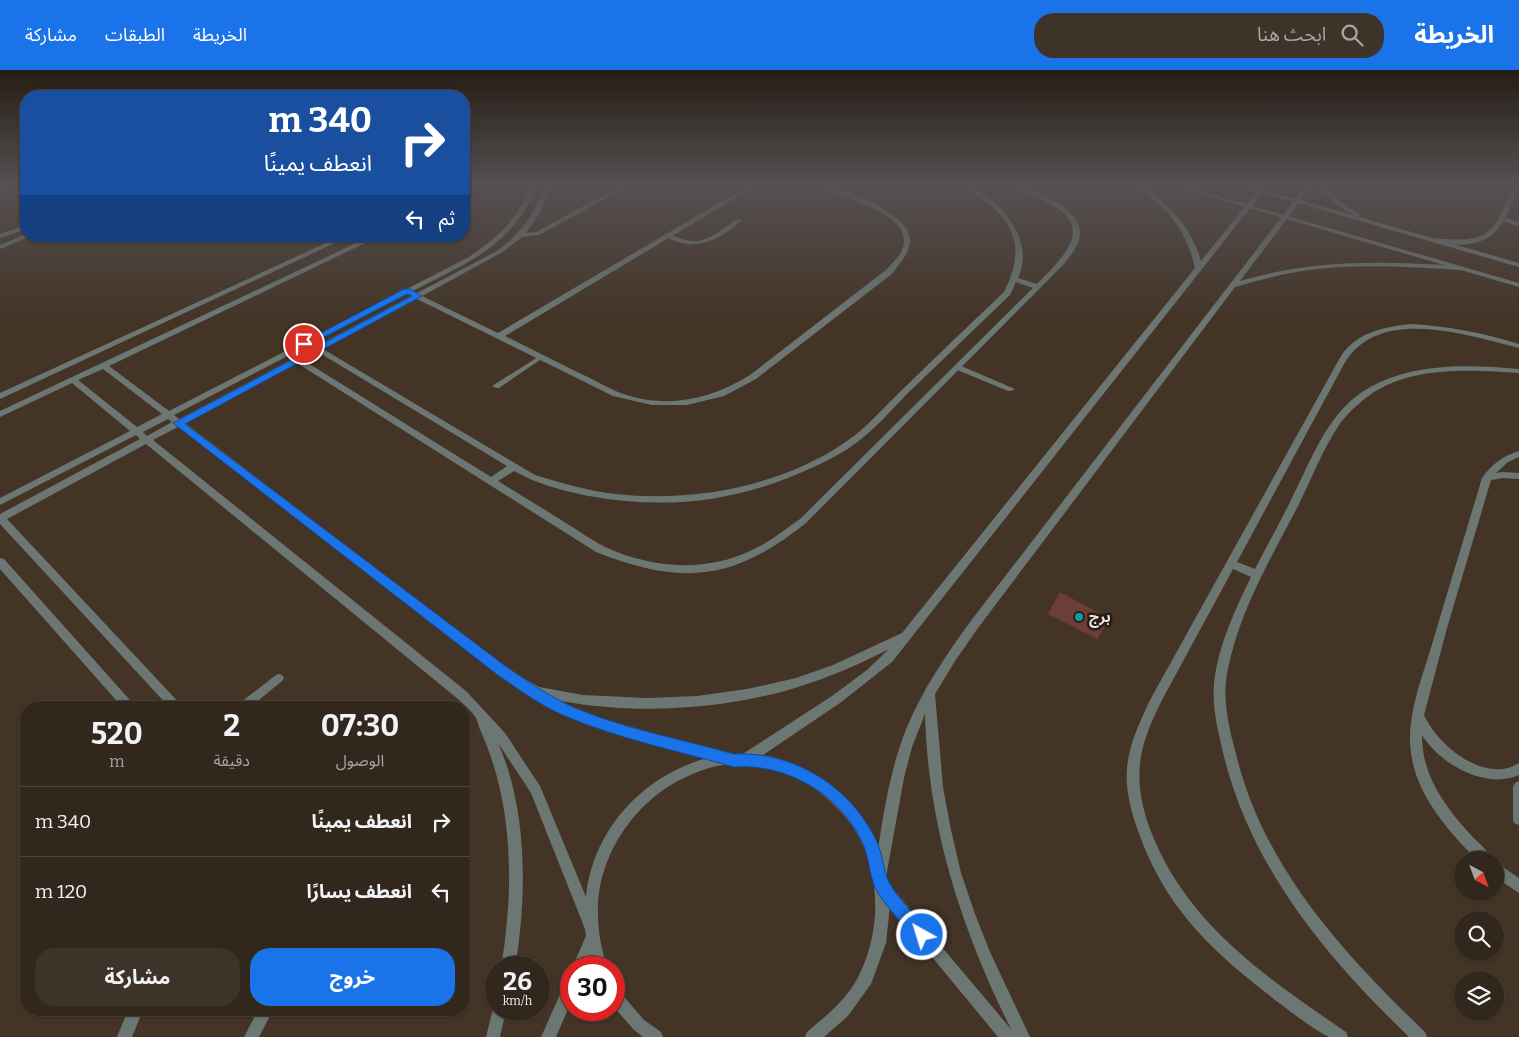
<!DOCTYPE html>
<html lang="ar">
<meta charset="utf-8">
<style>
:root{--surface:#32271c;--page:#3d3329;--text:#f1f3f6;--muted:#a8a5a3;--line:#4d443b;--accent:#1a73e8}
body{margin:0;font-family:Bitter,"Noto Sans Arabic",serif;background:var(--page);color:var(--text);direction:rtl;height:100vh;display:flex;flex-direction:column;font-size:19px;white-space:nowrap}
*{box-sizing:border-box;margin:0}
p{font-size:16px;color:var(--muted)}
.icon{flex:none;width:28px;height:28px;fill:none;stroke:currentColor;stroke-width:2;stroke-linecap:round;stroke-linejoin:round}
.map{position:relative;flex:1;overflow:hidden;direction:ltr}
.drawer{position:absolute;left:20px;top:631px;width:450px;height:315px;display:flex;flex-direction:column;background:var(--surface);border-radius:20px;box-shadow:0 1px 4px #0004,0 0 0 1px var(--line);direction:rtl}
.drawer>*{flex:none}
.top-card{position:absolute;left:20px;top:20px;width:450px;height:152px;border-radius:20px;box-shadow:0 1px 4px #0004,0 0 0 1px var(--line);direction:rtl;background:#1a4fa0;color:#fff;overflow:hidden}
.needle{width:32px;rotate:139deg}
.fabs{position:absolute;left:1454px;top:781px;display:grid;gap:10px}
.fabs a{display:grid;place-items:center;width:50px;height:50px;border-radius:50%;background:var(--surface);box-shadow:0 1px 4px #0004,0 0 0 1px var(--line);font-size:25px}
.speed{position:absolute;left:485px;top:886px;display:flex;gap:10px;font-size:25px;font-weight:700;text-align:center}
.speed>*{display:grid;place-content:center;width:65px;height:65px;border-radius:50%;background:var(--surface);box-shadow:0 1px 4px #0004,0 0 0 1px var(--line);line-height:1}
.speed small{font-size:12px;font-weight:400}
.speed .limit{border:8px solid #d22;background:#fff;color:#111}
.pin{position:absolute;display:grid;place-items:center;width:42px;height:42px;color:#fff;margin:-21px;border:2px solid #fff;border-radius:50%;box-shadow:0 1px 5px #0007}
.me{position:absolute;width:55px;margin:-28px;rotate:321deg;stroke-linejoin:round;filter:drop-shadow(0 0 4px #0008)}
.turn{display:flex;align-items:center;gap:18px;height:105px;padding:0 15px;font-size:22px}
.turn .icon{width:65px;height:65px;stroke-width:2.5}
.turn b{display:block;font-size:35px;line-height:42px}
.then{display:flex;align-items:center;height:48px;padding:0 15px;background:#0003;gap:10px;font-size:19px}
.eta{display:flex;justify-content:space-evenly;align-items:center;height:85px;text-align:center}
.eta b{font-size:30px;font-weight:700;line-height:35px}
.cta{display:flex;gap:10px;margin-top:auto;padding:10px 15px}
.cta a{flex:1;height:58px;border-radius:20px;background:var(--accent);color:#fff;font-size:20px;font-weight:700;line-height:58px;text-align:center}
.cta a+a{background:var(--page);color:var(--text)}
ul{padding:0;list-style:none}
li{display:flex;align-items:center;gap:15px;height:70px;padding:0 15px;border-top:1px solid var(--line)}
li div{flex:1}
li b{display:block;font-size:19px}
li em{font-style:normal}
header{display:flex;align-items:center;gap:30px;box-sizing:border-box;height:70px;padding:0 25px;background:var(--accent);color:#fff}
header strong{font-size:24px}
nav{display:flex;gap:28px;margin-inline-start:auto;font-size:18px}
.search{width:350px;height:45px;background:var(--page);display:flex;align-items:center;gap:12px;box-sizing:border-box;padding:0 18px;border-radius:20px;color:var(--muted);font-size:19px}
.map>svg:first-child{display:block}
.building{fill:#6d3e35}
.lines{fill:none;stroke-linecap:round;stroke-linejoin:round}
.service{fill:#6c7774;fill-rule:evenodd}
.minor{fill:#6c7774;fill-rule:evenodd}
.tertiary{fill:#6c7774;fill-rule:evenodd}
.route{fill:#1a73e8;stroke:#114b97}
.culture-dot{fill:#0f9aa8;stroke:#241d17;stroke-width:2}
.labels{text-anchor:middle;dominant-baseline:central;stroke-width:5;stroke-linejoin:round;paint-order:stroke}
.poi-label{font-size:15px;font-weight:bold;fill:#ede4db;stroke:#241d17;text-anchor:start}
</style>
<header>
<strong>الخريطة</strong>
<div class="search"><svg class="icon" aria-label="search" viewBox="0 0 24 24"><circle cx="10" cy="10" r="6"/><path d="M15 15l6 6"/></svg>ابحث هنا</div>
<nav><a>الخريطة</a><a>الطبقات</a><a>مشاركة</a></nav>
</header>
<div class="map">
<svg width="1519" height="967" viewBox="0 0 1519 967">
<rect width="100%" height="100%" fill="#433426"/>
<path class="building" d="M1060 522 1110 549 1097 569 1048 544Z"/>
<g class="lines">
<path class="service" d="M737 149 742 150C720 170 693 184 665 166L668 164C676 167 683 170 691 171 708 173 723 158 737 149Z
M541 285 544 287 543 288 499 318H496L492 316Z
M955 295H959L1015 319 1011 321H1008L955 299Z
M279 604 282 605 284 608 282 611 249 638H236L237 635 276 605Z"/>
<path class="minor" d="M11 114H20L0 122V118Z
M532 114H538C512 177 470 191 413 221L417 223 497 181C523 162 534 143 547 114H553L539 144 526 163 536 162 624 114H632L539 165 522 167 501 183 422 226 498 263 751 114H759L505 266C529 278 553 290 577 302 591 308 604 316 618 322 664 340 710 330 750 305L887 199C891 194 897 189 900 184 924 142 833 127 812 114 835 114 908 141 910 169 911 182 900 192 893 203L756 309 724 326 687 335H652L613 326 417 229 323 279 535 405C562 413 588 421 616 424 695 433 789 415 854 366 871 353 887 334 903 319 936 287 970 254 1004 222 1021 188 1021 161 990 135 981 127 970 122 961 114 972 114 980 121 988 127 1013 147 1032 177 1018 208L1037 214C1073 178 1097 151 1033 126 1023 122 1010 120 1001 114 1024 114 1082 135 1080 164 1080 175 1071 185 1064 194L806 453C733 511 683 516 596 482L297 293 185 353 508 599 539 617 583 625 647 628 697 626 747 619 796 608 833 595 902 563 1195 198C1189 171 1177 149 1155 131 1148 125 1140 120 1133 114 1142 114 1147 118 1154 124 1176 142 1193 163 1201 191L1263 114H1269L892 592 840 633 763 685C805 692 847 721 869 759 873 765 875 773 878 780 884 739 891 696 907 657 923 619 946 585 970 552L1307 114H1313L1240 211C1315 189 1382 191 1459 196L1463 198 1459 200C1412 197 1365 194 1317 199 1289 202 1262 209 1235 217L978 558 955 591 935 624 943 717 951 760 961 803 975 844 990 882 1030 967H998L890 836 886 873 871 914 848 946 824 967H805L807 962C827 945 849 928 860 903 880 862 881 808 859 767 847 744 825 725 804 711 791 703 775 698 761 696 753 695 745 697 738 693L734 696C720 692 699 701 686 707 635 730 596 787 598 845 598 863 602 880 607 898H593L590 888 586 898H572L586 866 585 859 531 723 498 673C528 740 527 827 515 898H501C514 820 514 735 481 662 479 658 478 652 476 648 472 641 463 634 458 629L146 374 7 449 184 638H170L0 454V444L140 369 136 365 0 435V428L130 361 72 313 0 347V341L371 166H380L109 296 169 341 467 188C499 167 517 150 532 114ZM1016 212 1033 218 800 449C784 460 770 472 752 480 705 503 651 498 605 477 593 471 581 462 569 455 546 440 522 426 498 411L514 401C537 414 563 421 589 426 666 440 736 432 807 400 825 392 845 382 860 370 878 356 893 338 909 322 943 290 976 257 1010 225ZM407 224 411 226 179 349 174 345ZM318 282 507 396 491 407 303 290ZM103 299 162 344 137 357 78 310ZM168 349 172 352 147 366 143 362ZM178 357 500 605 564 645 607 660 707 688C643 706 593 759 586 827L540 716 505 663 466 621 153 370ZM889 579 867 600 832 626 738 687 607 650 572 637 561 631C638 645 724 640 798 617 830 607 860 594 889 579ZM925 644C928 757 961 858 1011 959L887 812 886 807 904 708 912 677Z
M1514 114H1519V117L1505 148 1519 152V156L1503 151C1492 172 1472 176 1449 174 1443 173 1436 173 1431 170L1434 168C1491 174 1493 164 1514 114Z
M26 155V159L0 168V164Z
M26 164V166H31L0 179V175Z
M341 166H350L0 329V323Z
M1411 254C1448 256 1483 263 1519 274V278C1467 265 1378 235 1344 294L1237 492 1255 499C1266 477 1279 455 1290 432 1308 397 1323 354 1354 328 1399 292 1465 294 1519 299V303C1472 300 1416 296 1374 322 1361 331 1351 340 1341 352 1323 378 1312 408 1298 436 1270 490 1238 543 1227 604 1222 632 1230 661 1237 688 1265 799 1345 885 1425 962L1427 967H1409C1325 886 1248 794 1222 678 1217 657 1212 635 1214 614 1218 576 1235 540 1251 507L1233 499C1216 531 1198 563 1181 595 1166 623 1149 651 1142 681 1136 708 1141 734 1150 759 1186 854 1266 907 1346 962L1348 967C1342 967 1335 967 1330 967 1320 965 1275 930 1265 922 1205 875 1164 834 1138 761 1131 741 1125 719 1127 698 1129 674 1140 652 1150 630L1341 286C1357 262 1384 257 1411 254Z
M1519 381V387L1508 392 1496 403 1503 402 1519 403V409L1503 408 1491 410 1447 558 1424 645C1437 673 1475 706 1508 698 1512 697 1515 695 1519 693V705C1485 720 1440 694 1422 665 1422 705 1443 734 1470 764 1477 772 1488 780 1493 790H1477C1450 763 1419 728 1412 689 1404 650 1422 609 1433 571 1449 517 1466 462 1482 408 1492 394 1503 386 1519 381Z
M0 488 4 489 137 638H123L0 499Z
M1519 711V755L1514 753 1513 749V717L1515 713Z
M1495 792 1519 808V823L1495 807Z
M571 909V932L556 967H541L566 911Z
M614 919 619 921 644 950 661 962 663 967H643L634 960 614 937Z
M496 934V940H506L500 967H486L494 935Z
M128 940H143L132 967H117Z
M258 940H273L259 967H244Z"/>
<path class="tertiary" d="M1167 114H1177L1519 213V217Z
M1232 114H1242L1356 146 1337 135 1314 114H1321L1341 133 1361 145 1356 146 1519 193V197Z"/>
</g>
<linearGradient id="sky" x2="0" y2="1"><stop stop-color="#251d15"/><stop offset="0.46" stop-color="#555052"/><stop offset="1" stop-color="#555052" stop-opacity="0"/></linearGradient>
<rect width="1519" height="249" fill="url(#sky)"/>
<path class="route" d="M404 219H410L422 226 185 354 508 598C529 612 550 627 573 637 624 659 681 669 734 684 795 681 852 718 877 772 883 785 883 800 889 812 897 828 916 846 928 860L930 865 928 871 922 873 917 871C904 855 889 840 878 823 870 811 870 793 865 779 845 727 789 693 734 697 678 681 619 669 565 646 541 636 520 620 499 606L173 353 412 226 407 224 307 276 300 274Z"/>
<circle class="culture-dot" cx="1079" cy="547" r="5"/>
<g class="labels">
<g class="poi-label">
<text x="1089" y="547">برج</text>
</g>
</g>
</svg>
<div class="fabs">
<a><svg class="needle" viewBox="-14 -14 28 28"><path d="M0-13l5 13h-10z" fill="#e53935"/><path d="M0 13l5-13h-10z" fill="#a8a5a3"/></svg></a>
<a><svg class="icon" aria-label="search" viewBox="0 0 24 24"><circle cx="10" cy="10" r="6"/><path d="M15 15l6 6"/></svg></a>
<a><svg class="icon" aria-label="layers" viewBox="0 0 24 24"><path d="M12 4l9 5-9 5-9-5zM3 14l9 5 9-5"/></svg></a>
</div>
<div class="speed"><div>26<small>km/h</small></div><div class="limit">30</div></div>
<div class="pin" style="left:304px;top:274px;background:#d93025"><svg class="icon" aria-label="arrive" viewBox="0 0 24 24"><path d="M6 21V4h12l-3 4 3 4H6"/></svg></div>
<svg class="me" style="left:922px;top:865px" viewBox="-20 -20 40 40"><circle r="17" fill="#1a73e8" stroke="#fff" stroke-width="3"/><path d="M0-11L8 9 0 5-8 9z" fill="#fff"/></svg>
<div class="top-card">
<div class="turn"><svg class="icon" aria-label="right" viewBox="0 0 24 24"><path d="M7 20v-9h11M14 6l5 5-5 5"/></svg><div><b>340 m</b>انعطف يمينًا</div></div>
<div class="then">ثم<svg class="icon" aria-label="left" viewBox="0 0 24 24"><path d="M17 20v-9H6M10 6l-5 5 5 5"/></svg></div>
</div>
<section class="drawer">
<div class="eta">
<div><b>07:30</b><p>الوصول</p></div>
<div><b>2</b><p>دقيقة</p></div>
<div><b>520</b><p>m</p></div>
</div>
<ul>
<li><svg class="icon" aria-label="right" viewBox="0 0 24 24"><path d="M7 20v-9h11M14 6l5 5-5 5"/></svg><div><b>انعطف يمينًا</b></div><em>340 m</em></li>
<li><svg class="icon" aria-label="left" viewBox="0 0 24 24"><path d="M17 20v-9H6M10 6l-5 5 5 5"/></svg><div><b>انعطف يسارًا</b></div><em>120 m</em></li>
</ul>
<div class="cta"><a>خروج</a><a>مشاركة</a></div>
</section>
</div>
